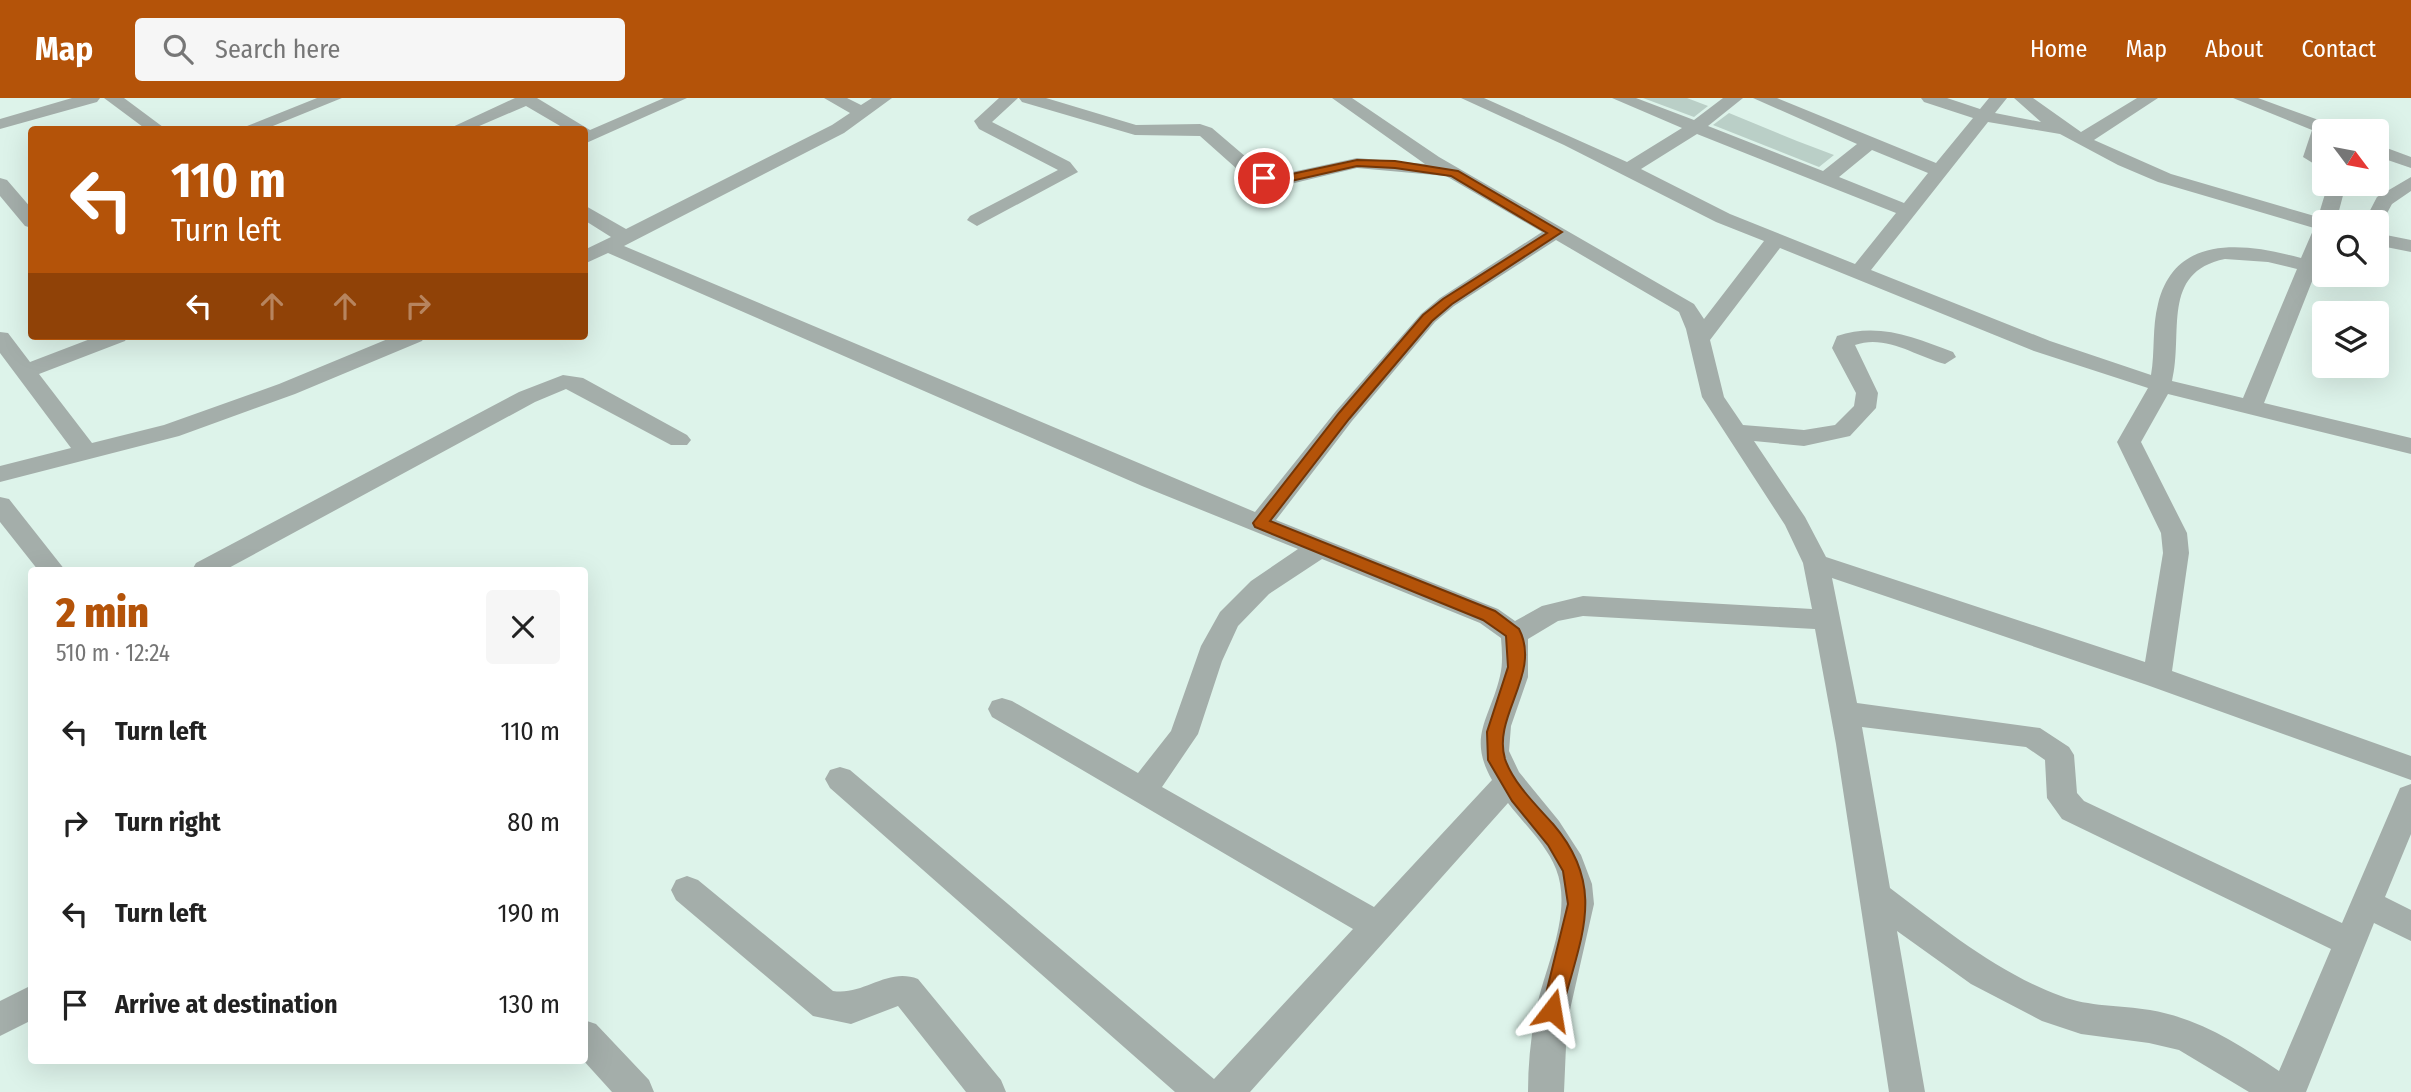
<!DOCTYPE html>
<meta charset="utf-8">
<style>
:root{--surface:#fff;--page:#f6f6f6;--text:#222;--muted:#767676;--accent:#b45309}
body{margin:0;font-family:"Fira Sans Condensed",sans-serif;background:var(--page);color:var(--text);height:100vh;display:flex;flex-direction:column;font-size:26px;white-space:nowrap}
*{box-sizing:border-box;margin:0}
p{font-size:23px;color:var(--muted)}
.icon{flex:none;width:38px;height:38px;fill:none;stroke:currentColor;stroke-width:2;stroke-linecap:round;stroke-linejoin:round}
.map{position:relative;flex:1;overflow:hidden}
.details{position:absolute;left:28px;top:469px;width:560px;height:497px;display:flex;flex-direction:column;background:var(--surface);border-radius:7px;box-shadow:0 7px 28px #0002}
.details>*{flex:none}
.banner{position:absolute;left:28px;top:28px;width:560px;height:214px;border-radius:7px;box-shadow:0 7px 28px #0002;background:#b45309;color:#fff;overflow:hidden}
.needle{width:46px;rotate:122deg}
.fabs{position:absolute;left:2312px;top:21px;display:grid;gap:14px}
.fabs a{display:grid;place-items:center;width:77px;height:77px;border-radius:7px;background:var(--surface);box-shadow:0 7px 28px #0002;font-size:35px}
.pin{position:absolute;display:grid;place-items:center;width:60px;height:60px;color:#fff;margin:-30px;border:4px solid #fff;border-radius:50%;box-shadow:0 2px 7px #0007}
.me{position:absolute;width:77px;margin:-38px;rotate:14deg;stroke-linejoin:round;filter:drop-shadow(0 0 5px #0008)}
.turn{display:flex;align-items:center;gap:24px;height:147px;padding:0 28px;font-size:32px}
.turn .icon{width:91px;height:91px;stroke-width:2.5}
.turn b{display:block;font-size:49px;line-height:60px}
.lanes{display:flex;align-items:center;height:66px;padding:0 28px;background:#0003;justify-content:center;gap:35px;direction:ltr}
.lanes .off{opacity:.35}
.round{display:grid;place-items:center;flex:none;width:74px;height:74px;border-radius:7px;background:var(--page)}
.summary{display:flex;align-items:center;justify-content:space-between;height:119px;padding:0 28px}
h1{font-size:42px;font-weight:800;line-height:52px;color:var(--accent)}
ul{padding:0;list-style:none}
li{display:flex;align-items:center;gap:21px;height:91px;padding:0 28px}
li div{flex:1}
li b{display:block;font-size:26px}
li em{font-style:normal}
header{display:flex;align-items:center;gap:42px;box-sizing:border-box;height:98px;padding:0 35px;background:var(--accent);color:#fff}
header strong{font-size:33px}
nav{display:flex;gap:38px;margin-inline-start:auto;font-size:24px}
.search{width:490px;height:63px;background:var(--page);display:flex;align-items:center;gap:18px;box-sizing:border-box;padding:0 24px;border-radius:7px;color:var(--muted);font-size:26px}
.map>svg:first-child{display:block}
.building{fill:#bacfc7}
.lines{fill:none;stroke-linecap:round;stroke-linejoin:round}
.minor{fill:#a4aeaa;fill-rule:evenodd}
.route{fill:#b45309;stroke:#753606;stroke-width:2}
</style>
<header>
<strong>Map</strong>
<div class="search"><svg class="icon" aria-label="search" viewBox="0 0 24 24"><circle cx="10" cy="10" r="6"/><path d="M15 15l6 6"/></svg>Search here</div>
<nav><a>Home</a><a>Map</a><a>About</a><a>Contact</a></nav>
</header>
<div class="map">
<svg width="2411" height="994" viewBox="0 0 2411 994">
<rect width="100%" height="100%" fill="#ddf3ea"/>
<path class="building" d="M1643 0H1687L1708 8 1694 19Z
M1729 15 1797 43 1834 57 1819 69 1713 27Z"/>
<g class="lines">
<path class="minor" d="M72 0H100L97 4 0 31V21Z
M104 0H124L167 32H147Z
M317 0H342L263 32H237Z
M515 0H537L590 32 664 0H687L584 46V32H567L526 8 470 32H446Z
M824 0H847L861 7 872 0H892L844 35 624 148 1255 414 1336 313 1421 216 1440 200 1542 134 1446 78 1357 70 1278 89 1257 84 1246 79 1200 38 1135 37 1022 4 1019 0H1046L1136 27 1200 26 1212 30 1260 71 1278 77 1357 60 1425 66 1332 0H1352L1439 59 1694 206 1704 221 1764 143 1716 124 1564 47 1461 0H1484L1627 64 1682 30 1612 0H1636L1694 22 1723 0H1743L1708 28 1823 73 1857 46 1753 0H1777L1936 65 1973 20 1924 4 1921 0H1947L1980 11 1989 0H2007L1995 15 2041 24 2014 0H2033L2081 34 2137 0H2158L2094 42 2171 76 2318 119 2328 86H2346L2336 124H2324V153L2264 305 2411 340V356L2168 296 2141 344 2187 435 2189 455 2172 573 2411 658V682L2147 587 1832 480 1857 605 2040 630 2069 649 2074 657 2077 695 2084 703 2342 825 2400 690 2411 686V736L2385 799 2411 812V843L2374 825 2306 994H2249L2179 952 2149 945 2081 936 2042 923 1971 886 1897 833 1925 994H1889L1836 646 1815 531 1583 518 1558 523 1528 541V579L1511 628 1509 653 1519 674 1559 723 1581 757 1592 786 1594 806 1567 925 1564 994H1528C1528 965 1531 936 1537 908 1546 866 1573 814 1556 771 1546 746 1524 726 1508 705L1250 994H1175L830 690 825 681 830 672 840 669 850 672 1214 981 1353 831 992 619 988 611 992 603 1002 600 1012 603 1138 675 1171 633 1201 548 1220 514 1251 483 1298 451 1142 388 608 155 584 166V152L611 139 584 122V107L626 131 832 27 850 15ZM1988 24 2060 36 2118 67 2158 84 2314 130 2301 160C2246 145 2175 135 2158 206 2152 229 2155 254 2151 277L2050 243 1871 172ZM1697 36 1896 115 1855 166 1730 116 1641 71ZM1872 52 1928 75 1904 105 1839 79ZM1556 142 1679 214 1686 231 1702 299 1785 427 1803 465 1812 511 1583 498 1542 508 1515 523 1498 511 1276 422 1352 323 1435 224 1454 208ZM1780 150 2034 253 2148 290 2117 344 2161 435 2163 455 2145 564 1826 459 1805 419 1754 343 1804 348 1850 338 1876 310 1878 295 1855 247C1886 236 1915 258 1945 266L1956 259 1953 254C1914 239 1878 224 1837 238L1832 250 1856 295 1854 308 1835 327 1804 332 1743 327 1724 299 1710 242ZM2225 161 2268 164 2297 171 2243 300 2172 283C2184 236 2160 174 2225 161ZM1322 461 1480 525 1501 540C1502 553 1503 566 1500 578 1490 621 1467 638 1492 682L1374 809 1162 689 1198 636 1222 563 1238 528 1269 496ZM1862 629 2026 649 2045 662 2047 700 2062 721 2331 851 2279 973C2239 946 2198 920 2150 912 2120 907 2089 909 2061 898 1998 875 1943 830 1890 790Z
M999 0H1018L992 24 1070 64 1078 74 977 128 967 122 970 118 1058 72 979 31 974 23Z
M2233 0H2258L2338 29 2341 33H2324V72L2303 59 2312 32Z
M2376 46 2411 59V70L2376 58Z
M2411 79V93L2392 106 2380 128 2376 129V124H2364L2377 99Z
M0 80 7 82 32 111V130L25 128 0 98Z
M2376 135 2411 142V154L2376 147Z
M0 234 8 235 30 264 98 238H128L125 243 39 276 92 345 164 327 279 286 395 238H425L422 243 295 296 179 338 0 384V368L71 350 0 255Z
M563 277 583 280 687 337 691 342 687 347H671L566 291 535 304 225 472H192L196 465 519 294Z
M0 399 9 401 65 472H38L0 424Z
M687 778 698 782 833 893C864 898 887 869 918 881L1001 982 1006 994H966L898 908 851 926 813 918 676 802 671 792 676 782Z
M32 887V922L0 938V903Z
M584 922 596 926 649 982 654 994H612L583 962Z"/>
</g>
<path class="route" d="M1357 62 1395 63 1458 73 1562 134 1452 206 1432 223 1349 321 1270 423 1495 513 1519 531C1542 575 1492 618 1505 661 1513 685 1537 708 1553 726 1608 790 1580 840 1562 912L1559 919 1552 922 1545 919 1542 912 1568 806 1563 773 1548 747 1512 703 1488 662 1487 634 1508 569 1506 538 1483 522 1255 429 1253 425 1339 315 1423 217 1443 201 1547 135 1451 78 1395 70 1357 68 1278 86 1258 80 1264 77 1278 79Z"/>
</svg>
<div class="fabs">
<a><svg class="needle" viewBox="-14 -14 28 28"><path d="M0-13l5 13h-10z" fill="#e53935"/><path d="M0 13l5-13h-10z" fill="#767676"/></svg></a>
<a><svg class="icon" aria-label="search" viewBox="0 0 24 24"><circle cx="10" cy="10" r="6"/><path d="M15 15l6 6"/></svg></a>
<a><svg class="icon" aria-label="layers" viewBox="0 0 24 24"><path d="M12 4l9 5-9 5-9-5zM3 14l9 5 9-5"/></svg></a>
</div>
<div class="pin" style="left:1264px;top:80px;background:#d93025"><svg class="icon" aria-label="arrive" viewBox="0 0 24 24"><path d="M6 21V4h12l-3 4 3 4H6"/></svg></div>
<svg class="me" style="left:1552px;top:912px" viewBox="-20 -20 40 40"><path d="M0-17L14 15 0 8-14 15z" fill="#b45309" stroke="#fff" stroke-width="4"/></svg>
<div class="banner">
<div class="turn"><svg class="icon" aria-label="left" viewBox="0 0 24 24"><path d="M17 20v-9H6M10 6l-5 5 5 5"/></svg><div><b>110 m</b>Turn left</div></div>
<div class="lanes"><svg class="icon" aria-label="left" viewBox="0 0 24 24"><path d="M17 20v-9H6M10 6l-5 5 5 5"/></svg><svg class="icon off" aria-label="ahead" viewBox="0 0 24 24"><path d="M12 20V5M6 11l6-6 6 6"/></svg><svg class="icon off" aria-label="ahead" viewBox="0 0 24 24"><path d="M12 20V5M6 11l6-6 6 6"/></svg><svg class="icon off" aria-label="right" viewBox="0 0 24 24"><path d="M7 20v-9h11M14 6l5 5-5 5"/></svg></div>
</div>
<section class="details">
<div class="summary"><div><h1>2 min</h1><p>510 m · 12:24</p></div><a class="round"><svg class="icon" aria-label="close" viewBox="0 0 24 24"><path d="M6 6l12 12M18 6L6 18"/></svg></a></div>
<ul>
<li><svg class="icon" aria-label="left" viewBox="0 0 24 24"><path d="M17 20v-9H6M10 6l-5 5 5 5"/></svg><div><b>Turn left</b></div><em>110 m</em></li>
<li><svg class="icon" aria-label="right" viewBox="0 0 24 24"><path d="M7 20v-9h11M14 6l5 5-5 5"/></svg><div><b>Turn right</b></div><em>80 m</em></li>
<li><svg class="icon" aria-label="left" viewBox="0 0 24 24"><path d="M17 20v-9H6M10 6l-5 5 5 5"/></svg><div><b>Turn left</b></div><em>190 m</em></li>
<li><svg class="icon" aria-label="arrive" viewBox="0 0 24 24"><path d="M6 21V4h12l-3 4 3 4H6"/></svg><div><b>Arrive at destination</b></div><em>130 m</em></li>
</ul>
</section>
</div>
